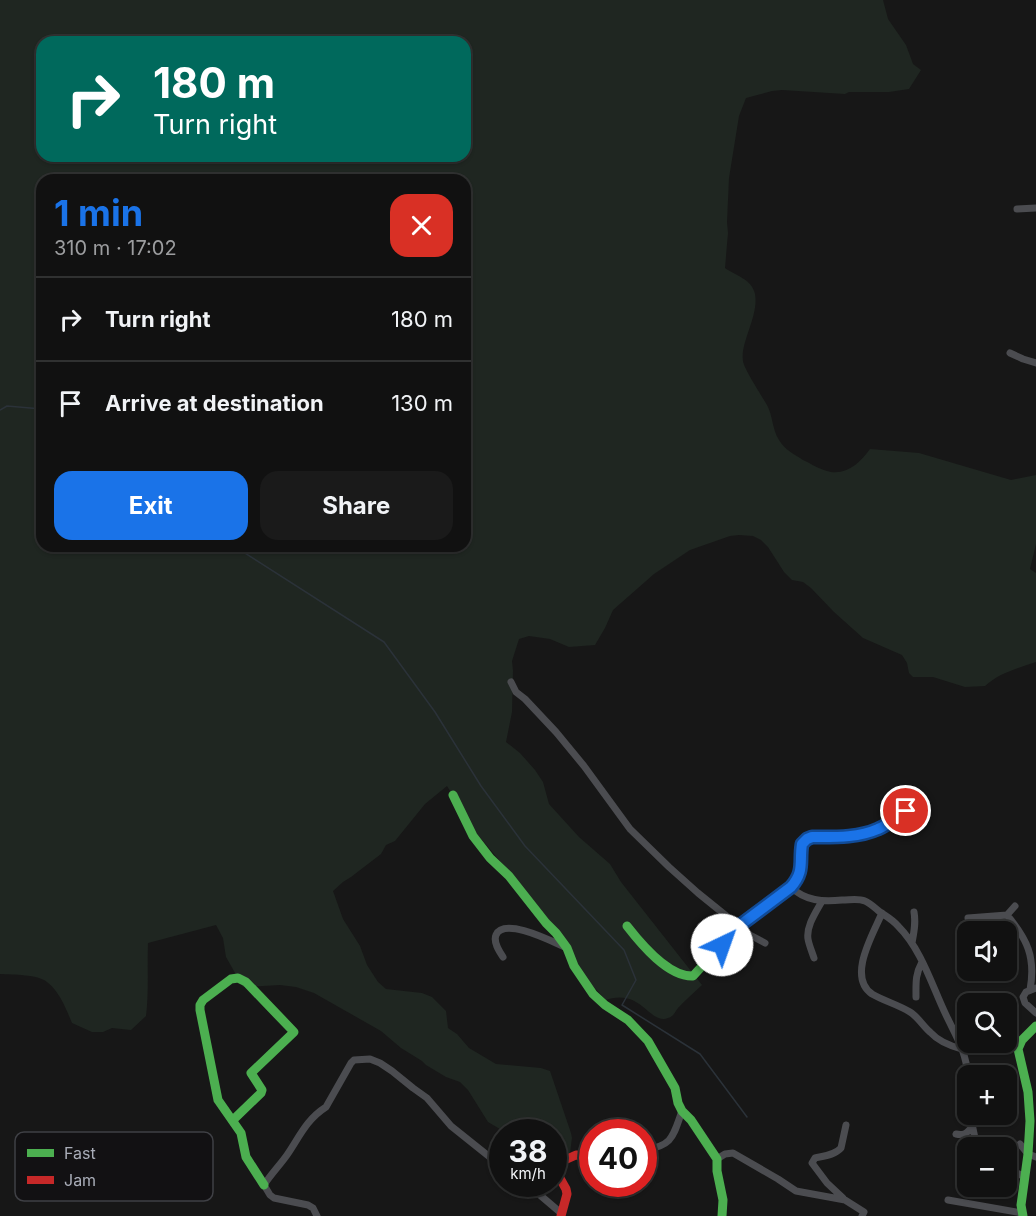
<!DOCTYPE html>
<meta charset="utf-8">
<style>
:root{--surface:#111;--page:#1a1a1a;--text:#f1f3f6;--muted:#9c9d9f;--line:#303131;--accent:#1a73e8}
body{margin:0;font-family:Inter,sans-serif;background:var(--page);color:var(--text);height:100vh;display:flex;flex-direction:column;font-size:22px;white-space:nowrap}
*{box-sizing:border-box;margin:0}
p{font-size:20px;color:var(--muted)}
.icon{flex:none;width:33px;height:33px;fill:none;stroke:currentColor;stroke-width:2;stroke-linecap:round;stroke-linejoin:round}
.map{position:relative;flex:1;overflow:hidden}
.side{position:absolute;left:36px;top:174px;width:435px;height:378px;display:flex;flex-direction:column;background:var(--surface);border-radius:18px;box-shadow:0 2px 4px #0004,0 0 0 2px var(--line)}
.side>*{flex:none}
.hud{position:absolute;left:36px;top:36px;width:435px;height:126px;border-radius:18px;box-shadow:0 2px 4px #0004,0 0 0 2px var(--line);background:#00695c;color:#fff;overflow:hidden}
.fabs{position:absolute;left:957px;top:921px;display:grid;gap:12px}
.fabs a{display:grid;place-items:center;width:60px;height:60px;border-radius:12px;background:var(--surface);box-shadow:0 2px 4px #0004,0 0 0 2px var(--line);font-size:30px}
.speed{position:absolute;left:489px;top:1119px;display:flex;gap:12px;font-size:30px;font-weight:700;text-align:center}
.speed>*{display:grid;place-content:center;width:78px;height:78px;border-radius:50%;background:var(--surface);box-shadow:0 2px 4px #0004,0 0 0 2px var(--line);line-height:1}
.speed small{font-size:15px;font-weight:400}
.speed .limit{border:9px solid #d22;background:#fff;color:#111}
.pin{position:absolute;display:grid;place-items:center;width:51px;height:51px;color:#fff;margin:-26px;border:3px solid #fff;border-radius:50%;box-shadow:0 2px 6px #0007}
.me{position:absolute;width:66px;margin:-33px;rotate:42deg;stroke-linejoin:round;filter:drop-shadow(0 0 4px #0008)}
.turn{display:flex;align-items:center;gap:21px;height:126px;padding:0 18px;font-size:27px}
.turn .icon{width:78px;height:78px;stroke-width:2.5}
.turn b{display:block;font-size:42px;line-height:51px}
.round{display:grid;place-items:center;flex:none;width:63px;height:63px;border-radius:18px;background:var(--page)}
.headline{display:flex;align-items:center;justify-content:space-between;height:102px;padding:0 18px}
h1{font-size:36px;font-weight:700;line-height:45px;color:var(--accent)}
.action{display:flex;gap:12px;margin-top:auto;padding:12px 18px}
.action a{flex:1;height:69px;border-radius:18px;background:var(--accent);color:#fff;font-size:24px;font-weight:700;line-height:69px;text-align:center}
.action a+a{background:var(--page);color:var(--text)}
ul{padding:0;list-style:none}
li{display:flex;align-items:center;gap:18px;height:84px;padding:0 18px;border-top:2px solid var(--line)}
li div{flex:1}
li b{display:block;font-size:22px}
li em{font-style:normal}
.map>svg:first-child{display:block}
.green{fill:#1f2621;fill-rule:evenodd}
.lines{fill:none;stroke-linecap:round;stroke-linejoin:round}
.stream{stroke:#2b3239;stroke-width:1.5}
.street{stroke:#4b4c50;stroke-width:7}
.fast{stroke:#4caf50;stroke-width:9}
.jam{stroke:#c62828;stroke-width:9}
.route-casing{stroke:#114b97;stroke-width:15}
.route{stroke:#1a73e8;stroke-width:10}
.key{fill:#121113;stroke:#3f4045;stroke-width:1.5}
.key-label{font-size:16px;fill:#a9adb8}
</style>
<div class="map">
<svg width="1036" height="1216" viewBox="0 0 1036 1216">
<rect width="100%" height="100%" fill="#171717"/>
<path class="green" d="M0 0H883L888 19 906 45 913 64 921 70 909 89 889 92H849L845 94 782 90 772 91 746 98 739 116 729 178 727 222 728 233 725 268C736 276 752 279 755 294 759 316 740 342 743 361 744 369 762 396 767 405 773 416 772 429 779 440 785 450 794 454 803 460 810 463 817 468 824 470 844 478 859 464 870 449L919 453 1011 480 1036 475V544L1030 569 1036 573V662C1018 668 999 673 985 686L965 687 933 677H913L909 673 907 663 902 655 863 638 834 612 811 588 803 582 792 580 784 572 768 547 761 540 753 536 739 535 730 536 690 550 654 574 613 610 605 628 595 645 569 647 550 639 529 636 519 639 512 661 513 671 512 712 506 742 520 753 535 770 543 782 549 804 579 837 610 864 621 882 702 985C694 993 685 1000 678 1008 675 1012 673 1017 668 1018 649 1025 642 988 606 1000L590 983 542 919 520 885 467 822 459 805 447 786 425 804 395 841 386 845 381 854 351 877 343 882 333 891 343 919 360 946 367 965 378 982 386 989 422 993 432 997 446 1011 448 1028 457 1034 469 1048 496 1064 541 1068 550 1071 571 1133 572 1138C570 1150 570 1170 558 1176L554 1174V1132H505L488 1122 468 1090 460 1082 446 1077 426 1065 422 1061 401 1048 381 1031 314 993 296 987 280 985 243 987 226 957 223 938 216 925 148 943C147 967 149 992 146 1016L131 1030 112 1028 103 1032H92L72 1023C66 1009 60 992 47 982 38 974 13 975 0 974ZM42 42H465V156H42ZM42 180H465V546H42Z"/>
<g class="lines">
<path class="stream" d="M0 410 7 406 42 409
M234 546 384 642 435 712 481 786 525 846 624 950 636 980 622 1005 700 1054 747 1117"/>
<path class="street" d="M1017 209 1036 208
M1010 353 1023 359 1036 363
M511 682 516 692 525 699 556 732 584 766 630 829 669 867 698 893 750 935 765 943
M791 887C805 901 823 902 842 900 850 900 858 898 865 901 870 903 875 908 880 912 886 916 893 920 898 926 922 950 932 986 946 1015 956 1036 966 1051 968 1076
M882 913C873 934 847 977 872 994 884 1001 899 1005 910 1012 918 1017 923 1026 930 1032 939 1042 950 1046 962 1049
M1007 915 1015 906
M968 918 1007 915C1027 939 1036 957 1030 990
M912 943C914 932 916 923 914 912
M503 957C499 951 493 942 496 935 504 916 555 943 567 948
M814 958C812 952 809 945 808 939 806 926 816 912 822 901
M1036 988 1026 992 1023 997 1025 1003 1036 1013
M916 997C916 983 915 975 922 962
M998 1042 1018 1049
M963 1096 968 1091
M970 1114 977 1148
M956 1134C964 1136 967 1133 972 1127
M1020 1144 1028 1154 1036 1157
M644 1150C673 1146 673 1136 682 1111
M717 1159 725 1154 733 1153 778 1179 796 1191 845 1200 864 1212 862 1216
M1006 1168 1025 1177
M527 1184 561 1213
M843 1198 827 1183 812 1163 815 1158C824 1156 835 1155 841 1148L846 1125
M948 1200 1022 1213
M317 1216 313 1208 308 1205 274 1198 270 1195 264 1185C271 1174 280 1165 287 1155 300 1136 306 1120 326 1107L351 1063 354 1060 370 1059 380 1063 392 1071 413 1088 427 1098 451 1126 496 1162 502 1164"/>
<path class="fast" d="M453 795 473 836 490 858 509 876 546 923 556 933 567 948 574 966 593 994 605 1005 628 1020 648 1041 675 1088 678 1103 682 1111 691 1120 717 1159V1171L723 1200 722 1216
M627 926C641 944 668 977 693 976L739 926 791 887 800 871 802 844 807 839 812 837C836 837 861 838 883 827 891 822 899 816 907 811
M233 1120 261 1093 262 1090 251 1073 294 1032 246 982 238 978 231 979 203 1000 200 1005V1010L218 1100 241 1133 246 1157 264 1185
M1023 1216 1021 1205 1028 1154 1030 1121 1028 1092 1018 1049 1022 1040 1036 1026"/>
<path class="jam" d="M561 1216 567 1194 566 1189 557 1173 558 1163 576 1155 592 1156"/>
</g>
<g class="lines">
<g class="route-casing">
<path id="route" d="M722 945 739 926 791 887C805 871 799 862 802 844L807 839 812 837C834 837 858 838 878 829 888 825 897 817 906 811"/>
</g>
<use href="#route" class="route"/>
</g>
<rect x="15" y="1132" width="198" height="69" rx="9" class="key"/>
<rect x="27" y="1149" width="27" height="8" fill="#4caf50"/>
<rect x="27" y="1176" width="27" height="8" fill="#c62828"/>
<g class="key-label">
<text x="64" y="1159">Fast</text>
<text x="64" y="1186">Jam</text>
</g>
</svg>
<div class="fabs">
<a><svg class="icon" aria-label="sound" viewBox="0 0 24 24"><path d="M4 9h4l5-4v14l-5-4H4zM17 9q2 3 0 6"/></svg></a>
<a><svg class="icon" aria-label="search" viewBox="0 0 24 24"><circle cx="10" cy="10" r="6"/><path d="M15 15l6 6"/></svg></a>
<a>+</a>
<a>−</a>
</div>
<div class="speed"><div>38<small>km/h</small></div><div class="limit">40</div></div>
<div class="pin" style="left:906px;top:811px;background:#d93025"><svg class="icon" aria-label="arrive" viewBox="0 0 24 24"><path d="M6 21V4h12l-3 4 3 4H6"/></svg></div>
<svg class="me" style="left:722px;top:945px" viewBox="-20 -20 40 40"><circle r="19" fill="#fff"/><path d="M0-13L10 11 0 6-10 11z" fill="#1a73e8"/></svg>
<div class="hud">
<div class="turn"><svg class="icon" aria-label="right" viewBox="0 0 24 24"><path d="M7 20v-9h11M14 6l5 5-5 5"/></svg><div><b>180 m</b>Turn right</div></div>
</div>
<section class="side">
<div class="headline"><div><h1>1 min</h1><p>310 m · 17:02</p></div><a class="round" style="background:#d93025;color:#fff"><svg class="icon" aria-label="close" viewBox="0 0 24 24"><path d="M6 6l12 12M18 6L6 18"/></svg></a></div>
<ul>
<li><svg class="icon" aria-label="right" viewBox="0 0 24 24"><path d="M7 20v-9h11M14 6l5 5-5 5"/></svg><div><b>Turn right</b></div><em>180 m</em></li>
<li><svg class="icon" aria-label="arrive" viewBox="0 0 24 24"><path d="M6 21V4h12l-3 4 3 4H6"/></svg><div><b>Arrive at destination</b></div><em>130 m</em></li>
</ul>
<div class="action"><a>Exit</a><a>Share</a></div>
</section>
</div>
